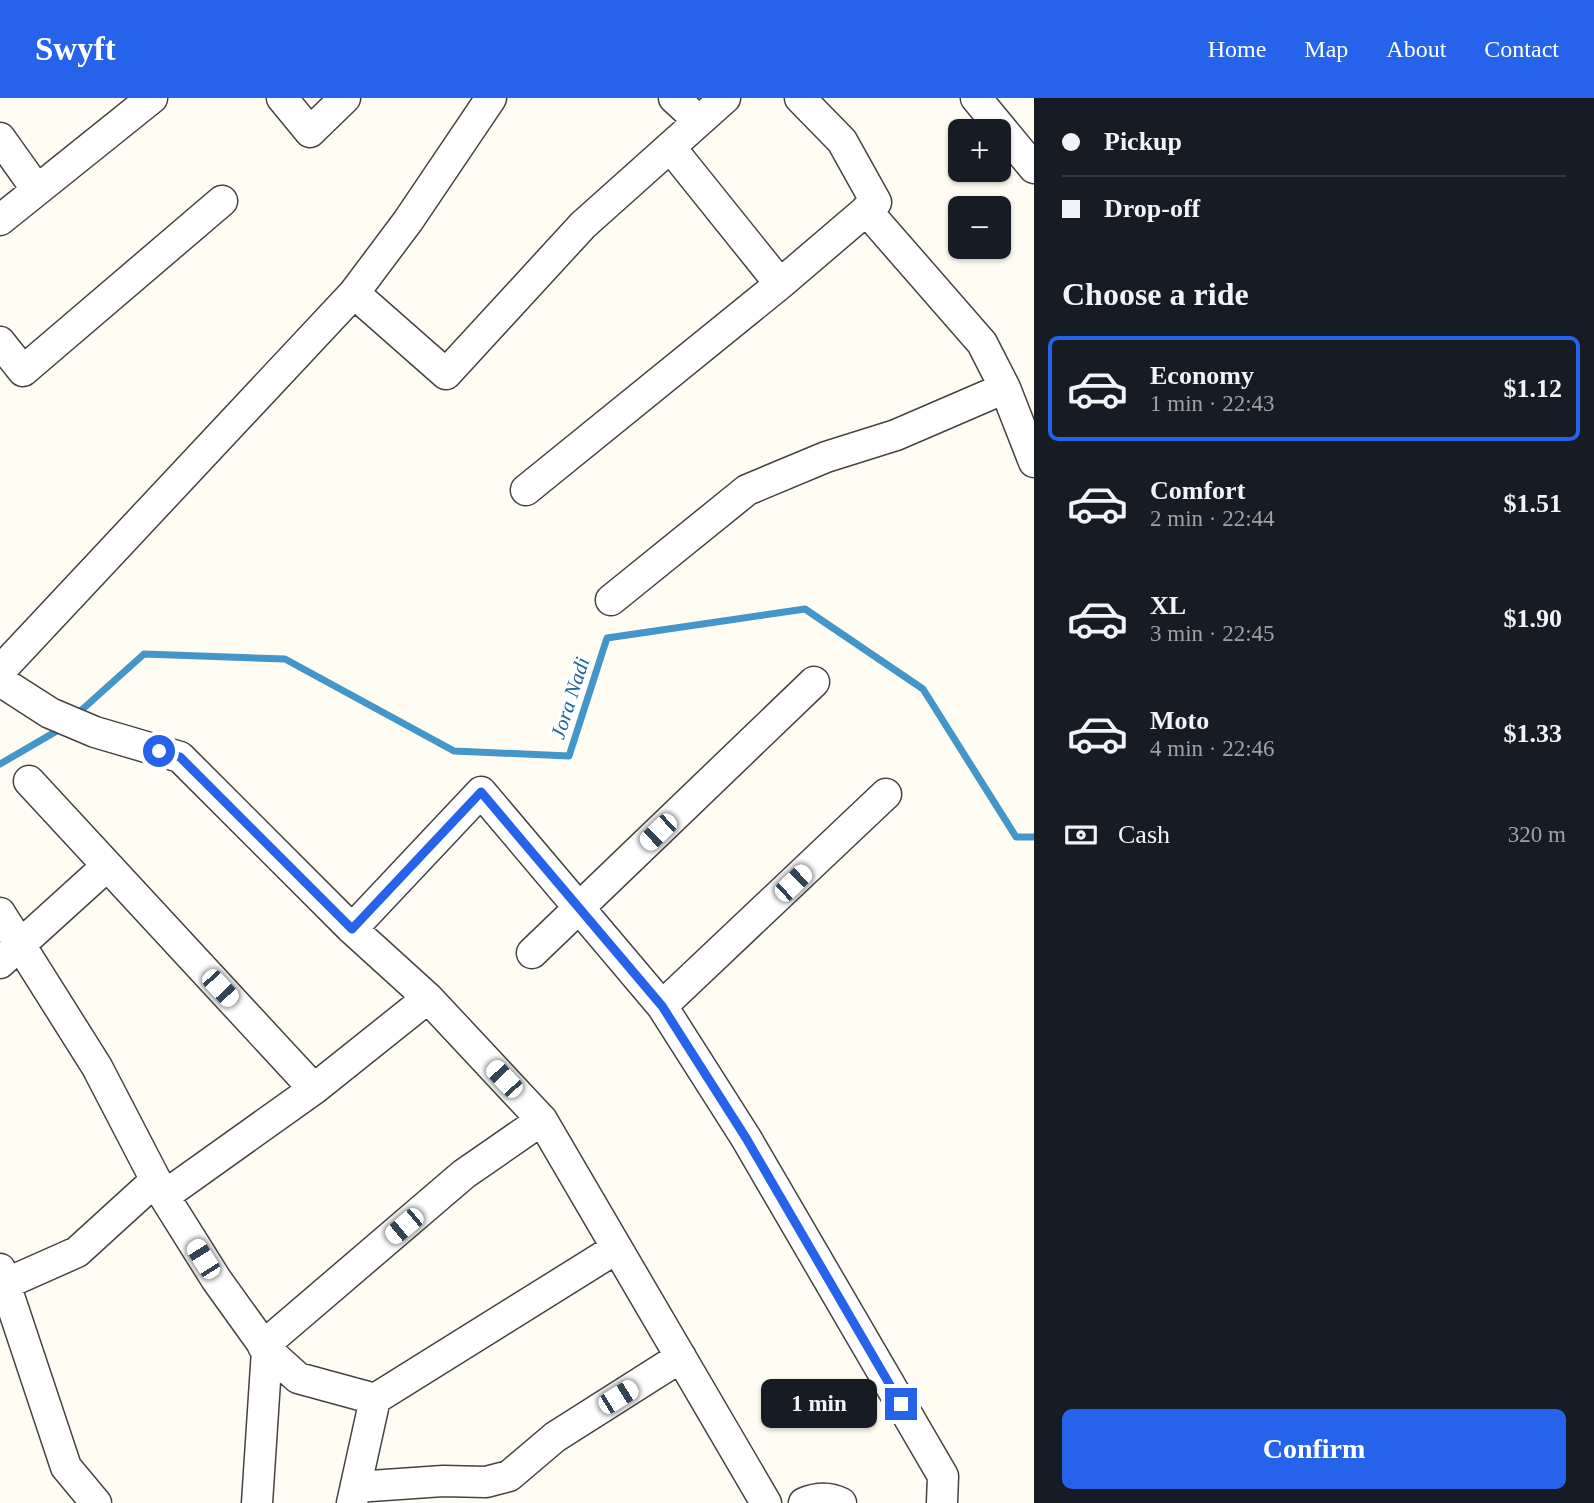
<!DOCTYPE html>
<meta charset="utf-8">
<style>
:root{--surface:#171b24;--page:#242831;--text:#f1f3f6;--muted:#9ea1a6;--line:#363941;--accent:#2563eb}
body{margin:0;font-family:Georgia,serif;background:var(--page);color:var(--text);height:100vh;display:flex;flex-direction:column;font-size:26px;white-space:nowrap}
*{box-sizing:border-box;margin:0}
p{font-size:23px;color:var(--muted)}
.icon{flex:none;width:38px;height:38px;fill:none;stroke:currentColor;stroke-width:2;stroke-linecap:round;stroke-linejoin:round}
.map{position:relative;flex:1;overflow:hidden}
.drawer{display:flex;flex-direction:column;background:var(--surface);width:560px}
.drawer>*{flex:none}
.banner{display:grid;align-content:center;height:154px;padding:0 28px;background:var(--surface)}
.controls{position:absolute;left:948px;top:21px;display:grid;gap:14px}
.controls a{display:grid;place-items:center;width:63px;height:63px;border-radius:10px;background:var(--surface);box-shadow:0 2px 5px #0004;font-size:35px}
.end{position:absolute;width:32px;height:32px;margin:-16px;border:9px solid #2563eb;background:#fff;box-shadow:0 0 0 4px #fff}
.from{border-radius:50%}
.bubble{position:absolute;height:49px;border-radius:10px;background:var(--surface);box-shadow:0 2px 5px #0004;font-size:23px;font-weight:600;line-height:49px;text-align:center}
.car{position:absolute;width:21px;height:42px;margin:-21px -10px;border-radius:9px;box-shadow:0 0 5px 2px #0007;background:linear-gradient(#fff 24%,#345 0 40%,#fff 0 76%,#345 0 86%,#fff 0)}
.banner b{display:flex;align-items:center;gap:24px;height:66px;font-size:26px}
.banner b+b{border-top:2px solid var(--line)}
.banner i{width:18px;height:18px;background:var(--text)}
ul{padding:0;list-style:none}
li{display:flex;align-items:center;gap:21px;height:105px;margin:0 14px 10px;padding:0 14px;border:4px solid transparent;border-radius:10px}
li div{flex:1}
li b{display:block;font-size:26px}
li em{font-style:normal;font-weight:600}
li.selected{border-color:var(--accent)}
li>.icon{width:63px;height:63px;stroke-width:1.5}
h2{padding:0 28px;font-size:32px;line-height:84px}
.pay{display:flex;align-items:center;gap:18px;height:77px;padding:0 28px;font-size:26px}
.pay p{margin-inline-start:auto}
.cta{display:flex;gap:14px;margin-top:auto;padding:14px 28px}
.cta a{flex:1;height:80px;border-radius:10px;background:var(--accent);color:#fff;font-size:28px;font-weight:600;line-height:80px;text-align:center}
header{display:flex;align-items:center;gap:42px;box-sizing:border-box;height:98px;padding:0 35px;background:var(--accent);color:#fff}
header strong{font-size:33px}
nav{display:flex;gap:38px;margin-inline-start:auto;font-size:24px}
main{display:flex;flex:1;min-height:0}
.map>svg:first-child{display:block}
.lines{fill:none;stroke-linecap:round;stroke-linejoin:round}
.stream{stroke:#4495c9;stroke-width:7}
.street-casing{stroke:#434343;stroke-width:33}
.street{stroke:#fff;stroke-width:30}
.route{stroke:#2563eb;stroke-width:9}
.labels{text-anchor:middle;stroke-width:7;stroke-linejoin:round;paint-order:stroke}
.water-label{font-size:21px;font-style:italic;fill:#1d679f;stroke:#fff}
</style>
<header>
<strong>Swyft</strong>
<nav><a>Home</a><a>Map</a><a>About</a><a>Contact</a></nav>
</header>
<main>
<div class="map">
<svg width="1034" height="1405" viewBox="0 0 1034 1405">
<rect width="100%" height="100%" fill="#fffcf4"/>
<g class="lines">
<!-- stream -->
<path class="stream" d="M76 617 144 556 285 561 454 653 569 658 607 540 805 511 923 591 1016 739H1034
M0 666 62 630"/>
<!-- street casing -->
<g class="street-casing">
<path id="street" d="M282 0 310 34 345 0
M674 0 699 23
M976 0 1034 70
M0 40 37 92
M670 49 780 186
M866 112 982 245 1005 290 1034 364
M0 122 152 0
M354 195 408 123 491 0
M0 244 23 273 222 103
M526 392 780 186 876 104 842 43 800 0
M611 502 747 392 826 359 896 337 1005 290
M0 573 354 195 446 276 583 127 725 0
M0 583 50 615 95 634 180 659 352 831 428 900 542 1022 766 1405
M29 683 314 991
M0 815 97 969 164 1098 216 1181 267 1252 298 1280 375 1301
M352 831 481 694 662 908 746 1040 943 1378 942 1405
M532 855 814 584
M0 865 107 768
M662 908 886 696
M164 1098 314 991 428 900
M0 1171 66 1369 96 1405
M5 1186 77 1154 156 1082
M263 1248 464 1076 542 1022
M356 1389 443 1383 486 1384 509 1378 555 1339 681 1259
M257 1405 267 1252
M352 1405 375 1301 617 1150
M804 1405C816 1400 829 1399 841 1405"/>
</g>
<!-- street -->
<use href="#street" class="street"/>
</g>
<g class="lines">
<!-- route -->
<path class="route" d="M159 653 180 659 352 831 481 694 662 908 746 1040 901 1306"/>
</g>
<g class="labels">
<!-- water labels -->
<g class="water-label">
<text transform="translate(570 600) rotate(-72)" y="7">Jora Nadi</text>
</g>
</g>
</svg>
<div class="controls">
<a>+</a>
<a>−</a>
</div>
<i class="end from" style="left:159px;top:653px"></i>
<i class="end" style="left:901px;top:1306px"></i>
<div class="bubble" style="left:761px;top:1281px;width:116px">1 min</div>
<i class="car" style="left:658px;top:734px;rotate:226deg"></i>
<i class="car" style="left:793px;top:785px;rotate:46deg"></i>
<i class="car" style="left:220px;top:890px;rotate:137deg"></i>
<i class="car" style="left:504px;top:981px;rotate:317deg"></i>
<i class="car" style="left:404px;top:1128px;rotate:230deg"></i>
<i class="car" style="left:203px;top:1161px;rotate:328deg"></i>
<i class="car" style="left:618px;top:1299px;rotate:58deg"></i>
</div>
<section class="drawer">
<div class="banner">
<b><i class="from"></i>Pickup</b>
<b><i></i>Drop-off</b>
</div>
<h2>Choose a ride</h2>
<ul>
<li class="selected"><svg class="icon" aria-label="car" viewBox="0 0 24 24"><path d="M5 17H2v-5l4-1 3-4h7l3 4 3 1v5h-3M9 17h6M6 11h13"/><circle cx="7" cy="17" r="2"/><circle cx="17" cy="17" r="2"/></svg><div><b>Economy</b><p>1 min · 22:43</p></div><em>$1.12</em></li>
<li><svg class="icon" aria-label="car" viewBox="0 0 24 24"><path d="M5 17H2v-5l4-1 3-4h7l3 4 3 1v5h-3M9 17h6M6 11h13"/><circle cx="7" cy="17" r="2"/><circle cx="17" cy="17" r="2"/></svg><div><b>Comfort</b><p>2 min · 22:44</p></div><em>$1.51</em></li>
<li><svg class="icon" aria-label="car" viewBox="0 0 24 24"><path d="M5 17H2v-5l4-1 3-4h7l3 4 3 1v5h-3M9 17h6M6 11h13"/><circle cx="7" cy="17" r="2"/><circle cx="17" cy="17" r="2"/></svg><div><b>XL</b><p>3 min · 22:45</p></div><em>$1.90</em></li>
<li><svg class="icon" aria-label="car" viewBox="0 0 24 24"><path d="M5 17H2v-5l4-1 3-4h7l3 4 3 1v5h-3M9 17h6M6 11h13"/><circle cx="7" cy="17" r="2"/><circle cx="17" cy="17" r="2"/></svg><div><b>Moto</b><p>4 min · 22:46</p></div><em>$1.33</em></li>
</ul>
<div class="pay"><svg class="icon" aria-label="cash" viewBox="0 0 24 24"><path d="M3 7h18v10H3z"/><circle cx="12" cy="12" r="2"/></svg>Cash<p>320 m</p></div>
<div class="cta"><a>Confirm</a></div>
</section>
</main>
